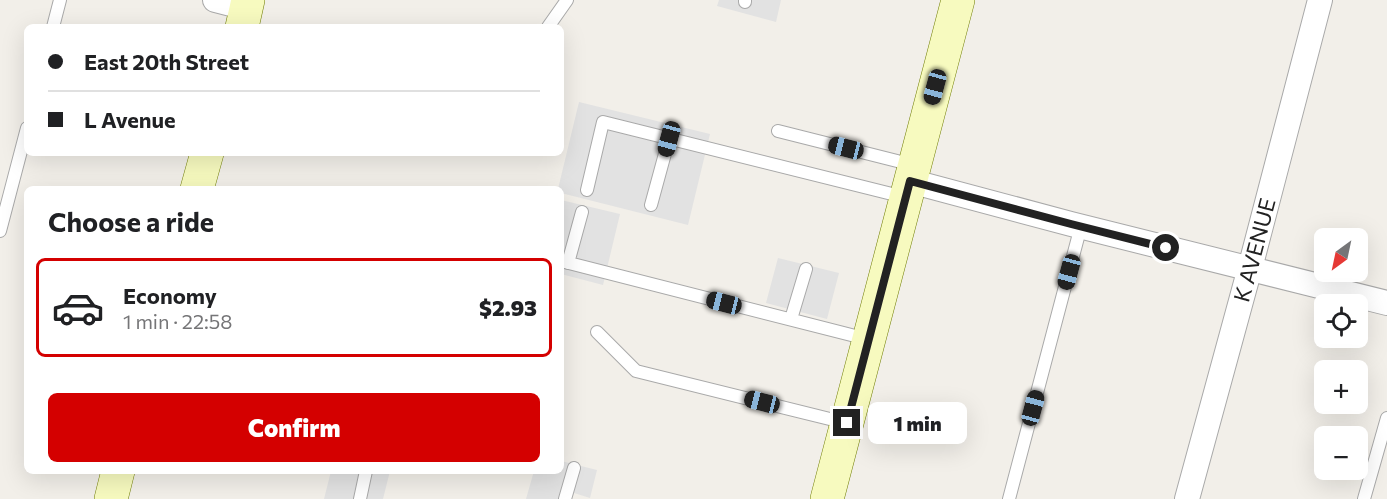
<!DOCTYPE html>
<meta charset="utf-8">
<style>
:root{--surface:#fff;--page:#f6f6f6;--text:#202124;--muted:#757577;--line:#e0e0e0;--accent:#d40000}
body{margin:0;font-family:Commissioner,sans-serif;background:var(--page);color:var(--text);height:100vh;display:flex;flex-direction:column;font-size:22px;white-space:nowrap}
*{box-sizing:border-box;margin:0}
p{font-size:20px;color:var(--muted)}
.icon{flex:none;width:33px;height:33px;fill:none;stroke:currentColor;stroke-width:2;stroke-linecap:round;stroke-linejoin:round}
.map{position:relative;flex:1;overflow:hidden}
.sheet{position:absolute;left:24px;top:186px;width:540px;height:288px;display:flex;flex-direction:column;background:var(--surface);border-radius:9px;box-shadow:0 6px 24px #0002}
.sheet>*{flex:none}
.top-card{position:absolute;left:24px;top:24px;width:540px;height:132px;border-radius:9px;box-shadow:0 6px 24px #0002;display:grid;align-content:center;height:132px;padding:0 24px;background:var(--surface)}
.needle{width:39px;rotate:213deg}
.buttons{position:absolute;left:1314px;top:228px;display:grid;gap:12px}
.buttons a{display:grid;place-items:center;width:54px;height:54px;border-radius:9px;background:var(--surface);box-shadow:0 6px 24px #0002;font-size:30px}
.end{position:absolute;width:27px;height:27px;margin:-14px;border:8px solid #222;background:#fff;box-shadow:0 0 0 3px #fff}
.from{border-radius:50%}
.bubble{position:absolute;height:42px;border-radius:9px;background:var(--surface);box-shadow:0 6px 24px #0002;font-size:20px;font-weight:800;line-height:42px;text-align:center}
.car{position:absolute;width:18px;height:36px;margin:-18px -9px;border-radius:8px;box-shadow:0 0 4px 2px #0007;background:linear-gradient(#222 24%,#8ab4d8 0 40%,#222 0 76%,#8ab4d8 0 86%,#222 0)}
.top-card b{display:flex;align-items:center;gap:21px;height:57px;font-size:22px}
.top-card b+b{border-top:2px solid var(--line)}
.top-card i{width:15px;height:15px;background:var(--text)}
ul{padding:0;list-style:none}
li{display:flex;align-items:center;gap:18px;height:99px;margin:0 12px 9px;padding:0 12px;border:3px solid transparent;border-radius:9px}
li div{flex:1}
li b{display:block;font-size:22px}
li em{font-style:normal;font-weight:800}
li.selected{border-color:var(--accent)}
li>.icon{width:54px;height:54px;stroke-width:1.5}
h2{padding:0 24px;font-size:27px;line-height:72px}
.action{display:flex;gap:12px;margin-top:auto;padding:12px 24px}
.action a{flex:1;height:69px;border-radius:9px;background:var(--accent);color:#fff;font-size:24px;font-weight:800;line-height:69px;text-align:center}
.map>svg:first-child{display:block}
.parking{fill:#e2e2e2}
.lines{fill:none;stroke-linecap:round;stroke-linejoin:round}
.lane-casing{stroke:#a9a9a9;stroke-width:14}
.street-casing{stroke:#a9a9a9;stroke-width:26}
.secondary-casing{stroke:#707d05;stroke-width:34}
.lane{stroke:#fff;stroke-width:12}
.street{stroke:#fff;stroke-width:24}
.secondary{stroke:#f7fabf;stroke-width:33}
.route{stroke:#222;stroke-width:8}
.labels{text-anchor:middle;stroke-width:5;stroke-linejoin:round;paint-order:stroke}
.street-label{font-size:22px;fill:#222;stroke:#fff}
</style>
<div class="map">
<svg width="1387" height="499" viewBox="0 0 1387 499">
<rect width="100%" height="100%" fill="#f2efe9"/>
<!-- parking -->
<path class="parking" d="M719 0H781L776 22 717 6Z
M579 102 710 134 688 225 561 193V189H558Z
M561 200 620 214 603 285 561 274Z
M778 258 839 273 827 319 766 303Z
M561 461 597 470 590 498 574 493 572 499H526L534 471H561Z
M331 471H390L383 499H324Z"/>
<g class="lines">
<!-- lane casing -->
<g class="lane-casing">
<path id="lane" d="M745 2V0
M53 27 60 0
M548 27 567 0
M778 131 913 165
M587 190 603 122 904 197
M651 205 669 139
M0 231 27 128
M561 261 867 339
M568 263 582 212
M791 319 806 269
M597 332 636 371 846 423
M360 499 366 471
M565 499 574 468
M1009 499 1081 226
M1364 499 1387 418"/>
</g>
<!-- street casing -->
<g class="street-casing">
<g id="street">
<path d="M215 0 246 8"/>
<path d="M910 181 1071 224 1387 303"/>
<path id="s1" d="M1187 499 1250 268 1320 0"/>
</g>
</g>
<!-- secondary casing -->
<g class="secondary-casing">
<path id="secondary" d="M242 27 248 0
M197 189 207 153
M111 499 118 471
M827 499 958 0"/>
</g>
<!-- lane -->
<use href="#lane" class="lane"/>
<!-- street -->
<use href="#street" class="street"/>
<!-- secondary -->
<use href="#secondary" class="secondary"/>
</g>
<g class="lines">
<!-- route -->
<path class="route" d="M847 423 910 181 1071 224 1166 248"/>
</g>
<g class="labels">
<!-- street labels -->
<g class="street-label">
<text dy="8" stroke="none"><textPath href="#s1" startOffset="258">K AVENUE</textPath></text>
</g>
</g>
</svg>
<div class="buttons">
<a><svg class="needle" viewBox="-14 -14 28 28"><path d="M0-13l5 13h-10z" fill="#e53935"/><path d="M0 13l5-13h-10z" fill="#757577"/></svg></a>
<a><svg class="icon" aria-label="locate" viewBox="0 0 24 24"><circle cx="12" cy="12" r="6"/><path d="M12 2v4M12 18v4M2 12h4M18 12h4"/></svg></a>
<a>+</a>
<a>−</a>
</div>
<i class="end from" style="left:1166px;top:248px"></i>
<i class="end" style="left:847px;top:423px"></i>
<div class="bubble" style="left:868px;top:402px;width:99px">1 min</div>
<i class="car" style="left:935px;top:87px;rotate:195deg"></i>
<i class="car" style="left:669px;top:139px;rotate:195deg"></i>
<i class="car" style="left:846px;top:148px;rotate:284deg"></i>
<i class="car" style="left:1069px;top:272px;rotate:195deg"></i>
<i class="car" style="left:724px;top:303px;rotate:284deg"></i>
<i class="car" style="left:762px;top:402px;rotate:284deg"></i>
<i class="car" style="left:1033px;top:408px;rotate:15deg"></i>
<div class="top-card">
<b><i class="from"></i>East 20th Street</b>
<b><i></i>L Avenue</b>
</div>
<section class="sheet">
<h2>Choose a ride</h2>
<ul>
<li class="selected"><svg class="icon" aria-label="car" viewBox="0 0 24 24"><path d="M5 17H2v-5l4-1 3-4h7l3 4 3 1v5h-3M9 17h6M6 11h13"/><circle cx="7" cy="17" r="2"/><circle cx="17" cy="17" r="2"/></svg><div><b>Economy</b><p>1 min · 22:58</p></div><em>$2.93</em></li>
</ul>
<div class="action"><a>Confirm</a></div>
</section>
</div>
